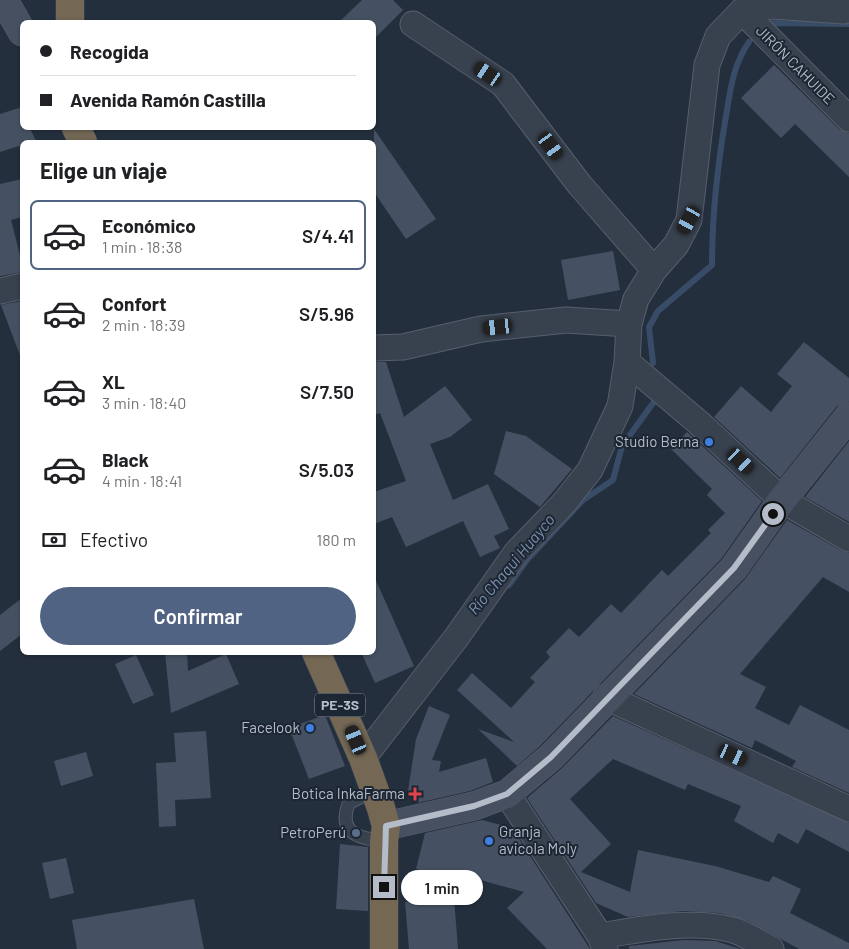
<!DOCTYPE html>
<html lang="es">
<meta charset="utf-8">
<style>
:root{--surface:#fff;--page:#f6f6f6;--text:#202124;--muted:#757577;--line:#e0e0e0;--accent:#506383}
body{margin:0;font-family:Barlow,sans-serif;background:var(--page);color:var(--text);height:100vh;display:flex;flex-direction:column;font-size:19px;white-space:nowrap}
*{box-sizing:border-box;margin:0}
p{font-size:16px;color:var(--muted)}
.icon{flex:none;width:28px;height:28px;fill:none;stroke:currentColor;stroke-width:2;stroke-linecap:round;stroke-linejoin:round}
.map{position:relative;flex:1;overflow:hidden}
.details{position:absolute;left:20px;top:140px;width:356px;height:515px;display:flex;flex-direction:column;background:var(--surface);border-radius:8px;box-shadow:0 1px 4px #0004}
.details>*{flex:none}
.hud{position:absolute;left:20px;top:20px;width:356px;height:110px;border-radius:8px;box-shadow:0 1px 4px #0004;display:grid;align-content:center;height:110px;padding:0 20px;background:var(--surface)}
.end{position:absolute;width:22px;height:22px;margin:-11px;border:6px solid #b4bcc9;background:#111;box-shadow:0 0 0 2px #111}
.from{border-radius:50%}
.bubble{position:absolute;height:35px;border-radius:18px;background:var(--surface);box-shadow:0 1px 4px #0004;font-size:16px;font-weight:600;line-height:35px;text-align:center}
.car{position:absolute;width:15px;height:30px;margin:-15px -8px;border-radius:6px;box-shadow:0 0 4px 1px #0007;background:linear-gradient(#222 24%,#8ab4d8 0 40%,#222 0 76%,#8ab4d8 0 86%,#222 0)}
.hud b{display:flex;align-items:center;gap:18px;height:48px;font-size:19px}
.hud b+b{border-top:1px solid var(--line)}
.hud i{width:12px;height:12px;background:var(--text)}
ul{padding:0;list-style:none}
li{display:flex;align-items:center;gap:15px;height:70px;margin:0 10px 8px;padding:0 10px;border:2px solid transparent;border-radius:8px}
li div{flex:1}
li b{display:block;font-size:19px}
li em{font-style:normal;font-weight:600}
li.active{border-color:var(--accent)}
li>.icon{width:45px;height:45px;stroke-width:1.5}
h2{padding:0 20px;font-size:22px;line-height:60px}
.pay{display:flex;align-items:center;gap:12px;height:55px;padding:0 20px;font-size:19px}
.pay p{margin-inline-start:auto}
.button{display:flex;gap:10px;margin-top:auto;padding:10px 20px}
.button a{flex:1;height:58px;border-radius:30px;background:var(--accent);color:#fff;font-size:20px;font-weight:600;line-height:58px;text-align:center}
.map>svg:first-child{display:block}
.lines{fill:none;stroke-linecap:round;stroke-linejoin:round}
.stream{stroke:#394c67;stroke-width:6}
.building{fill:#455162}
.lane-casing{stroke:#565f6c;stroke-width:14}
.street-casing{stroke:#565f6c;stroke-width:27}
.secondary-casing{stroke:#565f6c;stroke-width:29}
.highway-casing{stroke:#434c59;stroke-width:29}
.lane{stroke:#38414e;stroke-width:12}
.street{stroke:#38414e;stroke-width:25}
.secondary{stroke:#465061;stroke-width:28}
.highway{stroke:#746855;stroke-width:28}
.route{stroke:#b4bcc9;stroke-width:6}
.shop-dot{fill:#3f7fe0;stroke:#1d2633;stroke-width:2}
.health-dot{fill:#e0444e;stroke:#1d2633;stroke-width:2}
.service-dot{fill:#5c6f8a;stroke:#1d2633;stroke-width:2}
.labels{text-anchor:middle;stroke-width:4;stroke-linejoin:round;paint-order:stroke}
.shield{fill:#1d2633;stroke:#878f9c;stroke-width:1}
.shield-label{font-size:14px;font-weight:bold;fill:#b4bcc9}
.street-label{font-size:15px;fill:#b4bcc9;stroke:#1d2633}
.poi-label{font-size:15px;fill:#b4bcc9;stroke:#1d2633;text-anchor:end}
.water-label{font-size:16px;font-style:italic;fill:#7c92b1;stroke:#1d2633}
</style>
<div class="map">
<svg width="849" height="949" viewBox="0 0 849 949">
<rect width="100%" height="100%" fill="#242f3e"/>
<g class="lines">
<!-- stream -->
<path class="stream" d="M767 25 774 23 849 24
M653 363 649 327 658 311 712 265C712 216 717 170 725 122 730 94 732 66 749 42
M509 585 527 560 583 500 613 480 622 446 656 399"/>
</g>
<!-- building -->
<path class="building" d="M362 0H393L403 10 374 39V22H339Z
M774 65 839 129 849 133V177L795 124 781 138 741 98Z
M22 107V128H30L36 141 22 142V145L0 152V114Z
M374 129 436 219 406 239 374 192Z
M22 179V217L11 220 22 263V272L0 276V184Z
M613 251 620 290 568 300 561 260Z
M22 301V358H21L1 305Z
M804 342 849 378V401L837 406 780 478 714 417 741 386 771 412 792 386 777 374Z
M374 362H386L404 417 445 386 472 420 450 437 430 444 453 500 488 484 509 529 494 536 500 548 480 557 463 521 406 547 392 517 374 524V492L406 481 380 413 374 415Z
M506 431 526 436 572 469 540 507 494 474Z
M687 432 762 501 722 558 540 746 517 766 478 729 514 742 457 690 472 673 511 708 535 682 530 678 550 657 546 652 569 628 579 637 611 604 621 613 662 570 668 576 711 533 708 530 725 513 707 495 712 489 671 449Z
M849 441V522L805 497Z
M787 520 842 551 849 553V592L823 577 740 674 766 687 755 708 789 725 800 705 849 730V793L792 767 796 761 755 740 752 748 634 694 745 579Z
M374 576 414 666 375 683 361 652H374Z
M22 598V634L0 651V615Z
M165 652H187L188 671 226 654 239 684 171 713Z
M136 655 154 695 133 704 115 664Z
M429 706 450 715 432 760 441 761 439 772 486 758 493 782 470 791 417 803 419 793 408 791 416 739Z
M325 715 345 766 309 779 289 728Z
M613 716 849 823V852L806 829 798 844 778 833 773 843 734 821 741 806 688 784 685 790 613 759 570 799 611 844 581 872 630 892 638 850 715 866 769 882 773 876 801 889 790 913 849 943V949H799L748 921 720 913 683 911 628 917 596 903 527 798 562 768Z
M206 731 211 798 175 800 176 826 159 827 156 763 176 762 174 733Z
M86 752 93 776 61 786 54 761Z
M482 820 512 828 590 949H547L507 908 524 892 451 872 452 878 416 869 425 833Z
M340 844 368 847V911L336 909Z
M66 858 74 893 50 899 42 863Z
M454 898 458 949H409L405 902Z
M194 899 204 949H77L72 920Z
M684 940 715 941 741 949H629V946Z"/>
<g class="lines">
<!-- lane casing -->
<g class="lane-casing">
<path id="lane" d="M375 790 349 803C337 833 359 839 384 841"/>
</g>
<!-- street casing -->
<g class="street-casing">
<path id="street" d="M742 11 849 119
M413 24 503 84 579 184 654 270
M0 291 22 286
M374 348 403 347 481 329 566 320 629 324
M627 362 699 423 782 500 849 539
M606 697 849 809
M363 758 456 638 516 553 564 503 590 470 620 406 627 362 629 324 636 299 654 270 676 245 689 220 707 65 718 36 742 11 773 6 844 11 849 9
M507 794 600 936 605 949
M600 936C642 929 691 919 733 930 746 934 759 943 771 949"/>
</g>
<!-- secondary casing -->
<g class="secondary-casing">
<path id="secondary" d="M4 0 22 32
M386 826 474 806 507 794 551 757 734 568 782 500 849 416"/>
</g>
<!-- highway casing -->
<g class="highway-casing">
<path id="highway" d="M70 0V22
M76 128 83 142
M316 652 363 758 381 808 386 826 384 841V949"/>
</g>
<!-- lane -->
<use href="#lane" class="lane"/>
<!-- street -->
<use href="#street" class="street"/>
<!-- secondary -->
<use href="#secondary" class="secondary"/>
<!-- highway -->
<use href="#highway" class="highway"/>
</g>
<g class="lines">
<!-- route -->
<path class="route" d="M384 887 386 826 474 806 507 794 551 757 734 568 773 514"/>
</g>
<!-- markers -->
<g class="shop-dot">
<circle cx="709" cy="442" r="5"/>
<circle cx="310" cy="728" r="5"/>
<circle cx="489" cy="841" r="5"/>
</g>
<path class="health-dot" d="M412.5 786.5h5v5h5v5h-5v5h-5v-5h-5v-5h5z"/>
<circle class="service-dot" cx="356" cy="833" r="5"/>
<g class="labels">
<!-- shield labels -->
<rect class="shield" x="315" y="693.5" width="50" height="23" rx="4"/>
<g class="shield-label">
<text x="340" y="710">PE-3S</text>
</g>
<!-- street labels -->
<g class="street-label">
<text transform="translate(795 65) rotate(45)" y="5">JIRÓN CAHUIDE</text>
</g>
<!-- poi labels -->
<g class="poi-label">
<text x="699" y="447">Studio Berna</text>
<text x="300" y="733">Facelook</text>
<text x="405" y="799">Botica InkaFarma</text>
<text x="499" y="837" text-anchor="start">Granja<tspan x="499" dy="17">avicola Moly</tspan></text>
<text x="346" y="838">PetroPerú</text>
</g>
<!-- water labels -->
<g class="water-label">
<text transform="translate(511 564) rotate(-50)" y="6">Río Chaqui Huayco</text>
</g>
</g>
</svg>
<i class="end from" style="left:773px;top:514px"></i>
<i class="end" style="left:384px;top:887px"></i>
<div class="bubble" style="left:401px;top:870px;width:82px">1 min</div>
<i class="car" style="left:488px;top:74px;rotate:304deg"></i>
<i class="car" style="left:551px;top:146px;rotate:144deg"></i>
<i class="car" style="left:689px;top:220px;rotate:209deg"></i>
<i class="car" style="left:498px;top:327px;rotate:264deg"></i>
<i class="car" style="left:741px;top:461px;rotate:133deg"></i>
<i class="car" style="left:356px;top:740px;rotate:337deg"></i>
<i class="car" style="left:733px;top:755px;rotate:115deg"></i>
<div class="hud">
<b><i class="from"></i>Recogida</b>
<b><i></i>Avenida Ramón Castilla</b>
</div>
<section class="details">
<h2>Elige un viaje</h2>
<ul>
<li class="active"><svg class="icon" aria-label="car" viewBox="0 0 24 24"><path d="M5 17H2v-5l4-1 3-4h7l3 4 3 1v5h-3M9 17h6M6 11h13"/><circle cx="7" cy="17" r="2"/><circle cx="17" cy="17" r="2"/></svg><div><b>Económico</b><p>1 min · 18:38</p></div><em>S/4.41</em></li>
<li><svg class="icon" aria-label="car" viewBox="0 0 24 24"><path d="M5 17H2v-5l4-1 3-4h7l3 4 3 1v5h-3M9 17h6M6 11h13"/><circle cx="7" cy="17" r="2"/><circle cx="17" cy="17" r="2"/></svg><div><b>Confort</b><p>2 min · 18:39</p></div><em>S/5.96</em></li>
<li><svg class="icon" aria-label="car" viewBox="0 0 24 24"><path d="M5 17H2v-5l4-1 3-4h7l3 4 3 1v5h-3M9 17h6M6 11h13"/><circle cx="7" cy="17" r="2"/><circle cx="17" cy="17" r="2"/></svg><div><b>XL</b><p>3 min · 18:40</p></div><em>S/7.50</em></li>
<li><svg class="icon" aria-label="car" viewBox="0 0 24 24"><path d="M5 17H2v-5l4-1 3-4h7l3 4 3 1v5h-3M9 17h6M6 11h13"/><circle cx="7" cy="17" r="2"/><circle cx="17" cy="17" r="2"/></svg><div><b>Black</b><p>4 min · 18:41</p></div><em>S/5.03</em></li>
</ul>
<div class="pay"><svg class="icon" aria-label="cash" viewBox="0 0 24 24"><path d="M3 7h18v10H3z"/><circle cx="12" cy="12" r="2"/></svg>Efectivo<p>180 m</p></div>
<div class="button"><a>Confirmar</a></div>
</section>
</div>
